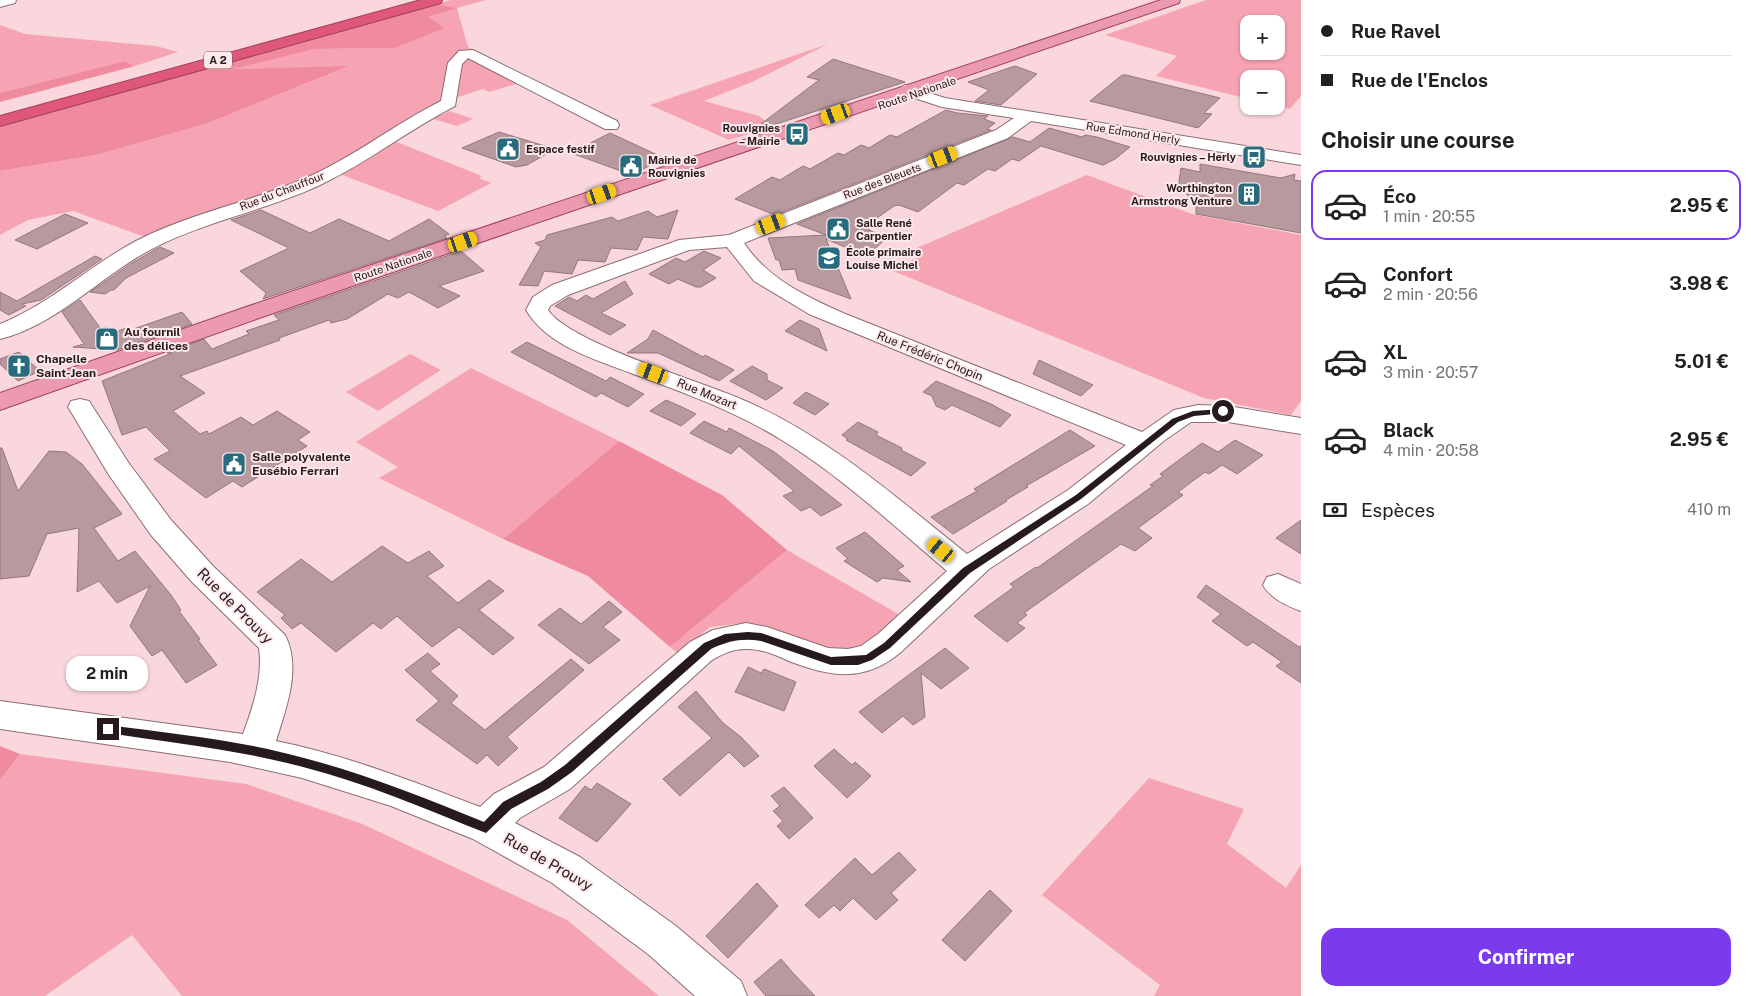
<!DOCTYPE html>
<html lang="fr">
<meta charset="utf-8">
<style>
:root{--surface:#fff;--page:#f6f6f6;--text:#202124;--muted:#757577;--line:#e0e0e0;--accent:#7c3aed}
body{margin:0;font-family:"Public Sans",sans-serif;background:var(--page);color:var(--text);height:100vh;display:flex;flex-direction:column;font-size:19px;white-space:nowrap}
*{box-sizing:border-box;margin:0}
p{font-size:16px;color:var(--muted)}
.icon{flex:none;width:28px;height:28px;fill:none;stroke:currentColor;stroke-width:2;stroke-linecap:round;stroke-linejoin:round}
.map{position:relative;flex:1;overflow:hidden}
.side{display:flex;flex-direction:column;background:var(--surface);width:450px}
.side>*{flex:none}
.hud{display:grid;align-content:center;height:110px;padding:0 20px;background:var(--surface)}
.tools{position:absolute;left:1240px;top:15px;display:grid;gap:10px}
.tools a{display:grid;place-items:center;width:45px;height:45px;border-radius:10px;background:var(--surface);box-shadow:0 1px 4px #0004;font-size:25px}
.end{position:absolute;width:22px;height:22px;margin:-11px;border:6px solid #261a1c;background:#fff;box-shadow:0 0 0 2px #fff}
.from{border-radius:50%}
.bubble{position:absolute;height:35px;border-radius:15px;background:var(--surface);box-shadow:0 1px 4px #0004;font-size:16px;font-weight:700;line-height:35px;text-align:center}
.car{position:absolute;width:15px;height:30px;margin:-15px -8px;border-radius:6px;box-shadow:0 0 4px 1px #0007;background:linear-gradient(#f5c518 24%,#345 0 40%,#f5c518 0 76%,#345 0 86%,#f5c518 0)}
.hud b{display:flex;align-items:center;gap:18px;height:48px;font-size:19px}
.hud b+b{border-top:1px solid var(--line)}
.hud i{width:12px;height:12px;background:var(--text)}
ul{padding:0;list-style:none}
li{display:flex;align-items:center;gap:15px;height:70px;margin:0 10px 8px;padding:0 10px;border:2px solid transparent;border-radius:15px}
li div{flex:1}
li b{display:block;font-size:19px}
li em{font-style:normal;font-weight:700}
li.on{border-color:var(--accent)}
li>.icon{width:45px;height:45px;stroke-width:1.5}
h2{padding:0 20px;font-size:22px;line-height:60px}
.pay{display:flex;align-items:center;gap:12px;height:55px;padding:0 20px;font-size:19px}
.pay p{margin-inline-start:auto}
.button{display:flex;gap:10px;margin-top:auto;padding:10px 20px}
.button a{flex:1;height:58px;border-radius:15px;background:var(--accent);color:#fff;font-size:20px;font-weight:700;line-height:58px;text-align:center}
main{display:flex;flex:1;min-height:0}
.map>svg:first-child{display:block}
.green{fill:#f6a4b3;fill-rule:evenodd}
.forest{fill:#f08a9f}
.building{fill:#b8999e;stroke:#94777c}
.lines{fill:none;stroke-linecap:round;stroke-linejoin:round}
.minor-casing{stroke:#8a6d72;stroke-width:2}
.major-casing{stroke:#9e425a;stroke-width:2}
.highway-casing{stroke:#9e425a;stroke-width:2}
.minor{fill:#fff;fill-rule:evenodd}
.major{fill:#ec9ab0;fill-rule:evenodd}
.highway{fill:#df577b;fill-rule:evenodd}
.route{fill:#261a1c}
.labels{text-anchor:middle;stroke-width:4;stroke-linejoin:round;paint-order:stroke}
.shield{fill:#fde8eb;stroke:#66585a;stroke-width:1}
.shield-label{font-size:11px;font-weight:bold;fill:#261a1c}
.far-street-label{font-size:11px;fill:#261a1c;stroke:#fde8eb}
.far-poi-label{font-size:11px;font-weight:bold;fill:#261a1c;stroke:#fde8eb;text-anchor:start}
.poi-label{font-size:12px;font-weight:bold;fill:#261a1c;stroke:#fde8eb;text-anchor:start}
.street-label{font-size:12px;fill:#261a1c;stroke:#fde8eb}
.near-street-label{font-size:15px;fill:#261a1c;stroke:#fde8eb}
</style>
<main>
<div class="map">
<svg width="1301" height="996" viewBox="0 0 1301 996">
<rect width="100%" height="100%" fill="#f9d7dd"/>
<!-- green -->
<path class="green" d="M451 0H486L457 8 468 47 533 79 489 92 483 89 443 102 300 183 145 237 73 211 28 220 0 235V171L96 155 206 124 347 67 229 69 315 49 396 48 445 28 427 17 456 8 435 4Z
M1206 0H1301V96L1290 109 1276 105V79H1249V99L1156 76 1177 56 1105 35ZM1249 24H1276V51H1249Z
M0 25 25 34 156 46 178 52 135 66 124 61 0 93Z
M828 44 752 82 704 101 759 116 772 127 729 140 650 105Z
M450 111 473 119 457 126 433 119Z
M394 141 482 176 479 178 491 183 438 211 342 175Z
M1087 175 1192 214 1301 235V401L1291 415 1204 398 893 271 921 255 912 250Z
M410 354 441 370 378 411 346 392Z
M471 368 619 441 503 539 379 478 398 467 356 442Z
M787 550 900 615 862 649 833 651 744 623 710 627 679 654 670 647Z
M20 754 246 784 360 823 567 920 659 996H182L132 935 45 996H0V780Z
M1149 778 1244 809 1227 844 1286 888 1301 865V996H1154L1160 985 1042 895Z"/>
<!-- forest -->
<path class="forest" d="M435 4 457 8 428 17 445 28 396 48 315 49 233 69 349 66 206 124 96 155 0 171V126Z
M124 61 135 66 0 102V93Z
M619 441 722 495 787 550 670 647 588 576 503 539Z
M0 746 20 754 0 780Z"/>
<!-- building -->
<path class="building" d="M833 59 905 82 758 130 757 127 819 80 807 77Z
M1015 66 1037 74 1001 105 975 101 989 90 968 82Z
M1122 75H1126L1220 98 1204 113 1212 114 1198 128 1090 101Z
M946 110 957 113 988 116 984 119 995 123 987 129 991 130 775 215 735 199 772 177 780 180 803 166 810 169 838 153 844 155 861 145 869 148 890 135 897 137Z
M1049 128 1082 137 1085 135 1097 137 1130 147 1115 159 1103 165 1041 146 1019 161 1012 159 995 171 988 169 964 185 957 183 918 212 899 205 894 206 864 227 886 239 866 256 826 239 851 299 798 280 795 269 782 270 779 260H776L768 238 826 235 797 224 1013 137 1030 142Z
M499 132 555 149 527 165 516 167 462 148Z
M610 133 623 139 664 158 632 175 571 153Z
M1200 164 1281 178 1295 174 1294 180 1301 181V233L1196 214V196L1187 195V190L1178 189 1181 168 1200 172Z
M261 210 310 233 339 219 389 241 429 219 449 234 444 236 447 238 263 299 266 293 240 271 289 248 231 220Z
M678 210 668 239 643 237 637 250 611 248 605 262 578 260 572 274 544 271 538 286 519 285 541 247 535 243 545 240 547 235 612 217 618 221 648 211 657 217Z
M65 214 88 223 37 249 15 240Z
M160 247 174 253 126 278 114 290H111L105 294 90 292 132 263Z
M461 251 484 271 439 286 460 296 438 308 409 292 398 298 388 294 347 319 331 323 329 320 279 338 280 340 180 376 205 393 173 411 200 434 207 431 209 434 241 417 253 425 277 411 310 432 298 440 307 446 242 487 233 481 206 498 154 459 170 451 146 427 122 435 102 381 172 353H167L204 339 212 349 249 334 246 331 279 320 274 315Z
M704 251 721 258 703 270 716 278 701 287H696L678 279 669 284 649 274 676 258 685 262Z
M95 256 102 259 41 300 22 304 26 306 9 315 0 310V292L17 301Z
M625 281 633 294 601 313 626 325 610 335 555 306 569 297 577 301 586 295 593 299Z
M80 300 101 329 106 327 111 334 126 328 128 331 182 312 192 324 117 350 73 347 84 344 62 312Z
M800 320 819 329 827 351 785 331Z
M653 330 703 357 705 355 734 370 719 381 658 353H627L648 339Z
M527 342 606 381 610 377 644 394 628 407 601 393 596 397 511 352Z
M19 352 40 371 18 381 0 364V359Z
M1039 360 1093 385 1081 396 1033 374Z
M752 366 767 374V380L783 388 766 400 730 381Z
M936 381 991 404 1011 415 1000 427 952 405 945 410 936 406 932 396 923 392Z
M806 392 829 404 815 415 793 403Z
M666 400 682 407 696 414 681 426 650 411Z
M704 421 727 432 729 428 773 451 842 505 821 516 810 507 801 511 783 496 794 491 739 446 731 454 690 433Z
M858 422 878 432 876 435 902 448 901 450 926 463 911 476 846 440 848 439 842 435Z
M1070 430 1095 446 1026 486 1028 487 1006 500 1007 501 953 534 931 517 977 491 974 489Z
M1235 440 1263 455 1237 474 1222 465 1209 474 1205 472 1178 492 1183 495 1138 528 1152 538 1135 551 1121 544 1024 613 1027 615 1017 623 1025 628 1007 642 974 616 1014 587 1010 584 1036 567 1037 568 1153 486 1150 485 1163 476 1160 474 1202 443 1218 452Z
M0 448H2L18 491 49 451 66 452 82 464 122 514 94 528 118 561 135 551 171 595 181 610 179 611 200 639 198 640 217 665 186 683 162 650 152 656 130 626 150 586 117 603 99 581 77 592 79 528 47 534 29 576 0 579Z
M1301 520V554L1276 538Z
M865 532 904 566 897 570 911 582 883 578 877 582 844 561 848 559 836 548Z
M382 546 408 563 429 551 444 566 427 576 458 603 489 580 504 591 479 610 514 638 493 655 459 627 432 647 397 616 381 629 373 623 336 652 301 623 292 629 281 618 285 615 257 592 301 559 332 582Z
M1206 585 1299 647 1301 646V683L1276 666 1282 662 1253 642 1247 646 1212 621 1221 614 1197 597Z
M609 601 622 612 603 627 620 640 589 664 538 625 560 608 581 624Z
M945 648 969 668 941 689 921 673 925 717 913 725 903 716 882 733 859 712Z
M428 653 440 664 430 671 458 696 451 703 485 730 571 659 584 670 507 737 518 748 498 766 487 755 477 764 416 720 439 701 405 670Z
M748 667 761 673 764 669 796 682 784 711 735 692Z
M696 691 723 723 741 737 759 756 744 767 729 752 680 796 663 779 712 738 678 707Z
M834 749 852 765 855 762 871 776 847 798 814 766Z
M597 783 631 804 597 842 559 818 585 786 591 790Z
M784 787 813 818 789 839 777 826 783 821 773 811 780 806 771 796Z
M899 852 916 870 891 893 898 900 876 920 853 898 840 911 834 905 819 918 805 905 855 858 872 875Z
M757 883 778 906 728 958 706 936Z
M990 890 1012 911 965 961 942 940Z
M781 959 793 973 815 996H766L754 982Z"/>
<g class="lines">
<!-- minor casing -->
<g class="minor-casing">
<path id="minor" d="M0 0H16L15 3 0 7Z
M473 50 617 121 619 125 617 129H605L468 58 462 64 455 106C408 130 367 163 320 185 265 211 204 221 150 250 99 277 57 325 0 339V324C50 304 89 266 136 241 190 213 251 202 306 178 354 157 395 124 441 101L448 63 459 51Z
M905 85 945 98 1301 155V165L1031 121 1008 138 744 243C768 279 805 296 843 313L1142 432 1174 410 1198 405 1228 406 1301 418V434L1228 422H1191L1165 440 1088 504 989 569 901 652C865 683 830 677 789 661 775 655 760 648 745 649 732 649 723 654 712 660L570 789 520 818 515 823 580 857 676 926 741 981 747 996H695L648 954 552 883 473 839 391 806 302 778 230 762 0 729V701L243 734C253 707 263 678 259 648L192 582 151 535 109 475 68 407 71 401 80 399 89 401 128 462 171 520 213 566 285 635C302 668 286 708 276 741 346 755 414 782 480 807L494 794 544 767 690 642 713 630 746 623 767 627 828 648 848 649 861 646 878 634 947 571C893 525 841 476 780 439 733 410 679 391 628 372 591 358 547 345 526 310L533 297 552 285 679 240 729 235 996 130 1014 118 942 107 899 93 897 90ZM727 247 754 281 809 314 1126 445 1068 490 967 554C893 495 824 433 736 397 696 380 569 342 548 310L550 306 568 295 689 250Z
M1278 574 1301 584V611C1287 606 1270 598 1263 585L1267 577Z"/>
</g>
<!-- major casing -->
<g class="major-casing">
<path id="major" d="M1161 0H1180L1179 3 262 317 0 410V393L246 307Z"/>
</g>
<!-- highway casing -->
<g class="highway-casing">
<path id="highway" d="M421 0H442L441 3 0 126V116Z"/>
</g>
<!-- minor -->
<use href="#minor" class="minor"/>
<!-- major -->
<use href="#major" class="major"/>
<!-- highway -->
<use href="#highway" class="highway"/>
</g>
<!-- route -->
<path class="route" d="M1223 409 1227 411 1225 413 1194 416 1178 422 1081 499 970 573 890 648 872 660 858 665H831L761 641C742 638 728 641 711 649L572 772 548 789 511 809 486 833C425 809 366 783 303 767 240 750 173 743 108 733L103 729 108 725C174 734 240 740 304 758 366 774 425 798 484 822L503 802 541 782 565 765 704 643 725 634 748 632 761 633 831 657 866 655 884 643 963 568 1076 495 1172 419 1193 411Z"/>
<!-- icons -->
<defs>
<g id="bus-square" transform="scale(1.25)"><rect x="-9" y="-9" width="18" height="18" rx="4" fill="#276b7c" stroke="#fde8eb"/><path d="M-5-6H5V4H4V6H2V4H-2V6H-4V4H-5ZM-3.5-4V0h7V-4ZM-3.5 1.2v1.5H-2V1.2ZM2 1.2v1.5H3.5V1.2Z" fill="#fff"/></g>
<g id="civic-square" transform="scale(1.25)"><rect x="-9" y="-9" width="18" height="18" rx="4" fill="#276b7c" stroke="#fde8eb"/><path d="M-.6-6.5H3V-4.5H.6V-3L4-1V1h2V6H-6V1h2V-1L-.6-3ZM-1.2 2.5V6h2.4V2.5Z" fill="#fff"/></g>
<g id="building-square" transform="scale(1.25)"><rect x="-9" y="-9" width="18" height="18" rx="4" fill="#276b7c" stroke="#fde8eb"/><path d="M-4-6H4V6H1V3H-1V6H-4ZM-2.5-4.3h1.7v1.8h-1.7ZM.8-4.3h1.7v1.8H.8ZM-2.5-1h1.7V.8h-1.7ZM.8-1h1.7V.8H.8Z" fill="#fff"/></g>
<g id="school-square" transform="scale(1.25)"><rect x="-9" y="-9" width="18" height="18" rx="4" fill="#276b7c" stroke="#fde8eb"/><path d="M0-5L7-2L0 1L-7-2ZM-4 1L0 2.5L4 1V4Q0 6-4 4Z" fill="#fff"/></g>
<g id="shop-square" transform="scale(1.25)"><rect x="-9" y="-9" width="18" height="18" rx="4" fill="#276b7c" stroke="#fde8eb"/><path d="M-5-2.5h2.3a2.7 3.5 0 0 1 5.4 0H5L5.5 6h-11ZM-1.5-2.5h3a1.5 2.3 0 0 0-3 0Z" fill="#fff"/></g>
<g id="church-square" transform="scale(1.25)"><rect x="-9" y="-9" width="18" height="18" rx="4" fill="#276b7c" stroke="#fde8eb"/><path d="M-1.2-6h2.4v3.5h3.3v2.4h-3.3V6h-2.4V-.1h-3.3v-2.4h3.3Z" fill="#fff"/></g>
</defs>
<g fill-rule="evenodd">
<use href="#bus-square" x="797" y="134"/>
<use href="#civic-square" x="508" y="149"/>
<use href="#bus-square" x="1254" y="157"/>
<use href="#civic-square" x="631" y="166"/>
<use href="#building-square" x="1249" y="194"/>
<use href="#civic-square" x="838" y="229"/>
<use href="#school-square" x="829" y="258"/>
<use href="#shop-square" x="107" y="339"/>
<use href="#church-square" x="19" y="366"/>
<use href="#civic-square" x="234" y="464"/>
</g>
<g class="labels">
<!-- shield labels -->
<rect class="shield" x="204" y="51.5" width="28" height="17" rx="4"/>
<g class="shield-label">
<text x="218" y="64">A 2</text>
</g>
<!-- far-street labels -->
<g class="far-street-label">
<text transform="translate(917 93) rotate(-19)" y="4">Route Nationale</text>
<text transform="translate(1133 133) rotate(9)" y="4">Rue Edmond Herly</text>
<text transform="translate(882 181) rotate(-21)" y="4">Rue des Bleuets</text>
<text transform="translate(282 191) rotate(-21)" y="4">Rue du Chauffour</text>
<text transform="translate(393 265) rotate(-19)" y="4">Route Nationale</text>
</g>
<!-- far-poi labels -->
<g class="far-poi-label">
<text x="780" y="132" text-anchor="end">Rouvignies<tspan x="780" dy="13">– Mairie</tspan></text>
<text x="526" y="153">Espace festif</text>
<text x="1236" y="161" text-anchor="end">Rouvignies – Herly</text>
<text x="648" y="164">Mairie de<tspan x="648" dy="13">Rouvignies</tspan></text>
<text x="1232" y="192" text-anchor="end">Worthington<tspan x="1232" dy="13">Armstrong Venture</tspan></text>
<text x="856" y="227">Salle René<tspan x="856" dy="13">Carpentier</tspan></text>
<text x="846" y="256">École primaire<tspan x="846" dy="13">Louise Michel</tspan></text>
</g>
<!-- poi labels -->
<g class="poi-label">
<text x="124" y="336">Au fournil<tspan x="124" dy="14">des délices</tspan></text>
<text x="36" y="363">Chapelle<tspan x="36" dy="14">Saint-Jean</tspan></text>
<text x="252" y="461">Salle polyvalente<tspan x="252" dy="14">Eusébio Ferrari</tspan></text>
</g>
<!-- street labels -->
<g class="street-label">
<text transform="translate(930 356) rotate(22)" y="4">Rue Frédéric Chopin</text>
<text transform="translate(707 394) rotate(22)" y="4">Rue Mozart</text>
</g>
<!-- near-street labels -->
<g class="near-street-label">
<text transform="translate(235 606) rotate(45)" y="5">Rue de Prouvy</text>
<text transform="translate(548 862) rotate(30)" y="5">Rue de Prouvy</text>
</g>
</g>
</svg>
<div class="tools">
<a>+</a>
<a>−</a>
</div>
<i class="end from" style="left:1223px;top:411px"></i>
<i class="end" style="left:108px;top:729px"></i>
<div class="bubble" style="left:66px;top:656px;width:82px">2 min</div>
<i class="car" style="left:836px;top:114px;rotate:250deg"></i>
<i class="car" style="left:943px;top:157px;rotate:69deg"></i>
<i class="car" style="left:602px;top:194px;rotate:71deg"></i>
<i class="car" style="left:771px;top:224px;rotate:69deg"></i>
<i class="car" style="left:463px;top:242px;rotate:71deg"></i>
<i class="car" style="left:653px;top:373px;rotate:291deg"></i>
<i class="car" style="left:941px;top:550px;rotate:309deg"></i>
</div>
<section class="side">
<div class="hud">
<b><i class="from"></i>Rue Ravel</b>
<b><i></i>Rue de l'Enclos</b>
</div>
<h2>Choisir une course</h2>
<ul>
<li class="on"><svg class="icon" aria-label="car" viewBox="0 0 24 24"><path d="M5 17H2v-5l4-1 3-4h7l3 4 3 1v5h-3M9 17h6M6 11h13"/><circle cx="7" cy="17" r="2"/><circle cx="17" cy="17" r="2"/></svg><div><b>Éco</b><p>1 min · 20:55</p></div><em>2.95 €</em></li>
<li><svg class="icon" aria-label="car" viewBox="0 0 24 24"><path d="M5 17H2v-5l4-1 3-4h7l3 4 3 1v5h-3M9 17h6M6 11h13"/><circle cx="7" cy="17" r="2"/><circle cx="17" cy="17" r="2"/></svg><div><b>Confort</b><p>2 min · 20:56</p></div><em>3.98 €</em></li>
<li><svg class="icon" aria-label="car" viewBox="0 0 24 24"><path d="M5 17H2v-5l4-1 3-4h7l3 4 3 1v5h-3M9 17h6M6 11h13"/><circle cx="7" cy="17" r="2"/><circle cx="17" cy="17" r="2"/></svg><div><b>XL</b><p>3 min · 20:57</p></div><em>5.01 €</em></li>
<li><svg class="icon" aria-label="car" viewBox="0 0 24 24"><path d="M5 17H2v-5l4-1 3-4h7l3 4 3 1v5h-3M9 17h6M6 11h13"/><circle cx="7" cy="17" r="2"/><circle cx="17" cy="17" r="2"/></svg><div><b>Black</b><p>4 min · 20:58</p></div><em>2.95 €</em></li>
</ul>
<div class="pay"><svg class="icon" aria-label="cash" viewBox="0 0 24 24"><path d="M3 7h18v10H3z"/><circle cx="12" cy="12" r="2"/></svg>Espèces<p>410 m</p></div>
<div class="button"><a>Confirmer</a></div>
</section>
</main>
